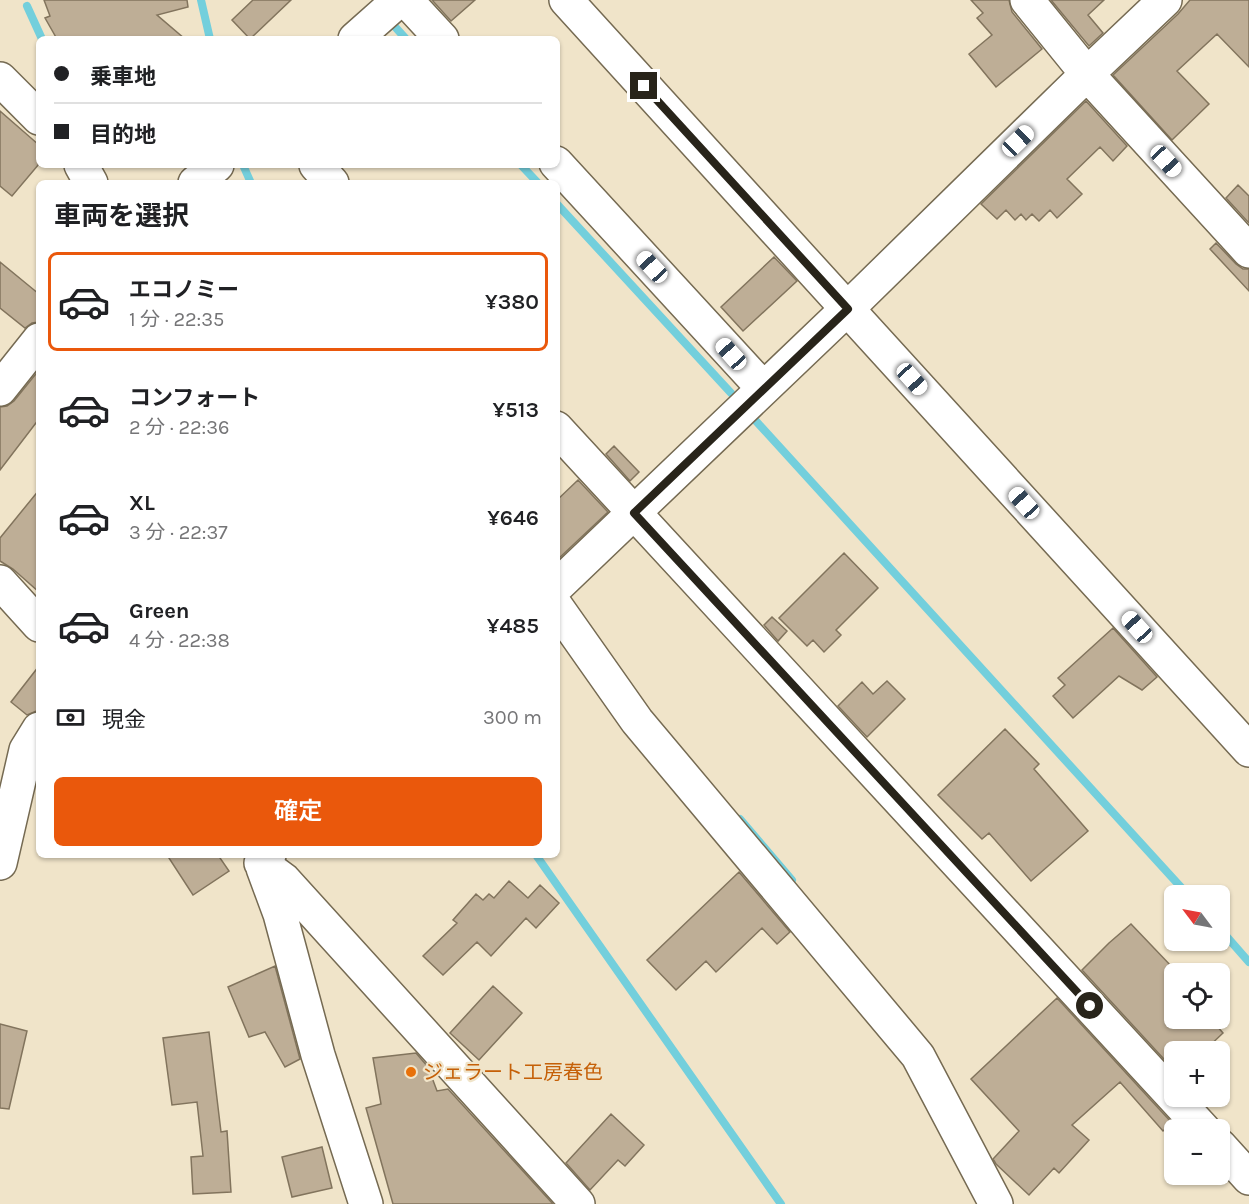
<!DOCTYPE html>
<html lang="ja">
<meta charset="utf-8">
<style>
:root{--surface:#fff;--page:#f6f6f6;--text:#202124;--muted:#757577;--line:#e0e0e0;--accent:#ea580c}
body{margin:0;font-family:Karla,"Noto Sans JP",sans-serif;background:var(--page);color:var(--text);height:100vh;display:flex;flex-direction:column;font-size:22px;white-space:nowrap}
*{box-sizing:border-box;margin:0}
p{font-size:20px;color:var(--muted)}
.icon{flex:none;width:33px;height:33px;fill:none;stroke:currentColor;stroke-width:2;stroke-linecap:round;stroke-linejoin:round}
.map{position:relative;flex:1;overflow:hidden}
.panel{position:absolute;left:36px;top:180px;width:524px;height:678px;display:flex;flex-direction:column;background:var(--surface);border-radius:9px;box-shadow:0 2px 4px #0004}
.panel>*{flex:none}
.top-card{position:absolute;left:36px;top:36px;width:524px;height:132px;border-radius:9px;box-shadow:0 2px 4px #0004;display:grid;align-content:center;height:132px;padding:0 18px;background:var(--surface)}
.needle{width:39px;rotate:302deg}
.controls{position:absolute;left:1164px;top:885px;display:grid;gap:12px}
.controls a{display:grid;place-items:center;width:66px;height:66px;border-radius:9px;background:var(--surface);box-shadow:0 2px 4px #0004;font-size:30px}
.end{position:absolute;width:27px;height:27px;margin:-14px;border:8px solid #28241a;background:#fff;box-shadow:0 0 0 3px #fff}
.from{border-radius:50%}
.car{position:absolute;width:18px;height:36px;margin:-18px -9px;border-radius:8px;box-shadow:0 0 4px 2px #0007;background:linear-gradient(#fff 24%,#345 0 40%,#fff 0 76%,#345 0 86%,#fff 0)}
.top-card b{display:flex;align-items:center;gap:21px;height:57px;font-size:22px}
.top-card b+b{border-top:2px solid var(--line)}
.top-card i{width:15px;height:15px;background:var(--text)}
ul{padding:0;list-style:none}
li{display:flex;align-items:center;gap:18px;height:99px;margin:0 12px 9px;padding:0 6px;border:3px solid transparent;border-radius:9px}
li div{flex:1}
li b{display:block;font-size:22px}
li em{font-style:normal;font-weight:600}
li.current{border-color:var(--accent)}
li>.icon{width:54px;height:54px;stroke-width:1.5}
h2{padding:0 18px;font-size:27px;line-height:72px}
.pay{display:flex;align-items:center;gap:15px;height:66px;padding:0 18px;font-size:22px}
.pay p{margin-inline-start:auto}
.button{display:flex;gap:12px;margin-top:auto;padding:12px 18px}
.button a{flex:1;height:69px;border-radius:9px;background:var(--accent);color:#fff;font-size:24px;font-weight:600;line-height:69px;text-align:center}
.map>svg:first-child{display:block}
.lines{fill:none;stroke-linecap:round;stroke-linejoin:round}
.stream{stroke:#73cfdc;stroke-width:8}
.building{fill:#beae96;stroke:#82745d;stroke-width:1.5}
.minor-casing{stroke:#756a52;stroke-width:36}
.minor{stroke:#fff;stroke-width:33}
.route{stroke:#28241a;stroke-width:8}
.food-dot{fill:#e8710a;stroke:#f0e4c9;stroke-width:2}
.labels{text-anchor:middle;stroke-width:4.5;stroke-linejoin:round;paint-order:stroke}
.food-label{font-size:20px;fill:#c56008;stroke:#f0e4c9;text-anchor:start}
</style>
<div class="map">
<svg width="1249" height="1204" viewBox="0 0 1249 1204">
<rect width="100%" height="100%" fill="#f0e4c9"/>
<g class="lines">
<!-- stream -->
<path class="stream" d="M201 0 210 39
M27 6 42 39
M388 19 406 39
M243 165 251 183
M521 165 538 183
M556 203 731 393
M755 420 1189 896
M740 819 792 880
M536 855 781 1204
M1220 929 1249 962"/>
</g>
<!-- building -->
<path class="building" d="M44 0H187L188 7 157 15 185 39H57L45 18 50 16Z
M253 0H291L250 39 232 20Z
M432 0H475L451 21Z
M971 0H1009L1012 12 1042 49 996 87 969 54 992 35 977 18 983 13Z
M1051 0H1104L1088 15 1103 33 1089 46Z
M1190 0H1249V67L1217 34 1177 71 1209 104 1172 140 1113 75 1178 14Z
M1086 101 1127 146 1113 161 1100 147 1067 179 1082 194 1057 218 1050 210 1039 221 1032 214 1026 220 1021 214 1015 220 1006 210 997 219 981 204Z
M0 111 39 145V164L12 196 0 186Z
M1238 185 1249 196V223L1226 198Z
M1216 243 1236 264 1243 269H1249V291L1210 249Z
M774 257 797 281 743 331 721 307Z
M0 262 39 294V322L32 323 25 328 0 308Z
M39 370V419L0 470V407L7 406 14 401Z
M614 446 639 472 630 481 606 454Z
M578 480 608 512 556 561V501Z
M39 490V592L13 569 0 561V538Z
M844 553 878 588 836 630 841 635 824 652 813 640 807 646 779 618Z
M772 617 787 631 778 641 764 625Z
M1113 628 1157 677 1142 690 1119 676 1073 718 1053 696 1065 685 1058 678Z
M39 666V710L27 715 11 702Z
M887 681 905 699 867 737 838 706 862 682 873 694Z
M1005 729 1039 764 1034 769 1088 831 1031 881 989 833 982 839 938 795Z
M167 855H218L229 871 193 895Z
M739 872 790 932 777 944 762 928 716 972 706 961 676 990 647 960Z
M509 881 528 898 540 885 559 903 536 928 526 918 491 956 477 942 443 975 423 956 457 923 453 920 476 894 483 900 489 894 494 898Z
M1131 924 1174 969V1018H1210L1223 1033 1203 1052H1174V1070L1082 970 1109 943Z
M275 966 300 1059 285 1067 265 1032 249 1037 228 987Z
M493 986 522 1013 479 1060 450 1033Z
M1057 998 1172 1123 1163 1131 1120 1082 1072 1125 1089 1140 1059 1173 1054 1168 1029 1195 996 1164 993 1159 1019 1131 971 1079Z
M0 1024 27 1031 9 1109 0 1108Z
M209 1032 221 1132 227 1131 231 1192 193 1194 191 1157 203 1156 197 1102 172 1105 163 1038Z
M416 1053 428 1067 437 1091 448 1089 553 1204H393L366 1108 381 1104 373 1058Z
M611 1114 644 1145 625 1166 618 1160 590 1190 566 1163Z
M322 1147 332 1188 292 1197 282 1157Z"/>
<g class="lines">
<!-- minor casing -->
<g class="minor-casing">
<path id="minor" d="M406 0 442 39
M566 0 1249 750
M1027 0 1087 74 1249 251
M355 39 399 0
M0 79 39 118
M556 163 763 388
M81 165 91 183
M316 165 332 183
M195 183 217 165
M0 389 39 340
M556 428 1204 1130
M0 582 39 625
M556 587 847 309 1087 74 1165 0
M556 606 637 721 918 1056 996 1204
M269 855 261 863 284 880 578 1204
M0 863 26 750 39 729
M263 868 280 914 318 1055 366 1204
M1220 1146 1249 1178"/>
</g>
<!-- minor -->
<use href="#minor" class="minor"/>
</g>
<g class="lines">
<!-- route -->
<path class="route" d="M644 86 848 309 634 513 1090 1006"/>
</g>
<!-- markers -->
<circle class="food-dot" cx="411" cy="1072" r="6"/>
<g class="labels">
<!-- food labels -->
<g class="food-label">
<text x="423" y="1079">ジェラート工房春色</text>
</g>
</g>
</svg>
<div class="controls">
<a><svg class="needle" viewBox="-14 -14 28 28"><path d="M0-13l5 13h-10z" fill="#e53935"/><path d="M0 13l5-13h-10z" fill="#757577"/></svg></a>
<a><svg class="icon" aria-label="locate" viewBox="0 0 24 24"><circle cx="12" cy="12" r="6"/><path d="M12 2v4M12 18v4M2 12h4M18 12h4"/></svg></a>
<a>+</a>
<a>−</a>
</div>
<i class="end from" style="left:1090px;top:1006px"></i>
<i class="end" style="left:644px;top:86px"></i>
<i class="car" style="left:1018px;top:141px;rotate:46deg"></i>
<i class="car" style="left:1166px;top:161px;rotate:137deg"></i>
<i class="car" style="left:652px;top:267px;rotate:317deg"></i>
<i class="car" style="left:731px;top:354px;rotate:318deg"></i>
<i class="car" style="left:912px;top:379px;rotate:138deg"></i>
<i class="car" style="left:1024px;top:503px;rotate:318deg"></i>
<i class="car" style="left:1137px;top:627px;rotate:318deg"></i>
<div class="top-card">
<b><i class="from"></i>乗車地</b>
<b><i></i>目的地</b>
</div>
<section class="panel">
<h2>車両を選択</h2>
<ul>
<li class="current"><svg class="icon" aria-label="car" viewBox="0 0 24 24"><path d="M5 17H2v-5l4-1 3-4h7l3 4 3 1v5h-3M9 17h6M6 11h13"/><circle cx="7" cy="17" r="2"/><circle cx="17" cy="17" r="2"/></svg><div><b>エコノミー</b><p>1 分 · 22:35</p></div><em>¥380</em></li>
<li><svg class="icon" aria-label="car" viewBox="0 0 24 24"><path d="M5 17H2v-5l4-1 3-4h7l3 4 3 1v5h-3M9 17h6M6 11h13"/><circle cx="7" cy="17" r="2"/><circle cx="17" cy="17" r="2"/></svg><div><b>コンフォート</b><p>2 分 · 22:36</p></div><em>¥513</em></li>
<li><svg class="icon" aria-label="car" viewBox="0 0 24 24"><path d="M5 17H2v-5l4-1 3-4h7l3 4 3 1v5h-3M9 17h6M6 11h13"/><circle cx="7" cy="17" r="2"/><circle cx="17" cy="17" r="2"/></svg><div><b>XL</b><p>3 分 · 22:37</p></div><em>¥646</em></li>
<li><svg class="icon" aria-label="car" viewBox="0 0 24 24"><path d="M5 17H2v-5l4-1 3-4h7l3 4 3 1v5h-3M9 17h6M6 11h13"/><circle cx="7" cy="17" r="2"/><circle cx="17" cy="17" r="2"/></svg><div><b>Green</b><p>4 分 · 22:38</p></div><em>¥485</em></li>
</ul>
<div class="pay"><svg class="icon" aria-label="cash" viewBox="0 0 24 24"><path d="M3 7h18v10H3z"/><circle cx="12" cy="12" r="2"/></svg>現金<p>300 m</p></div>
<div class="button"><a>確定</a></div>
</section>
</div>
